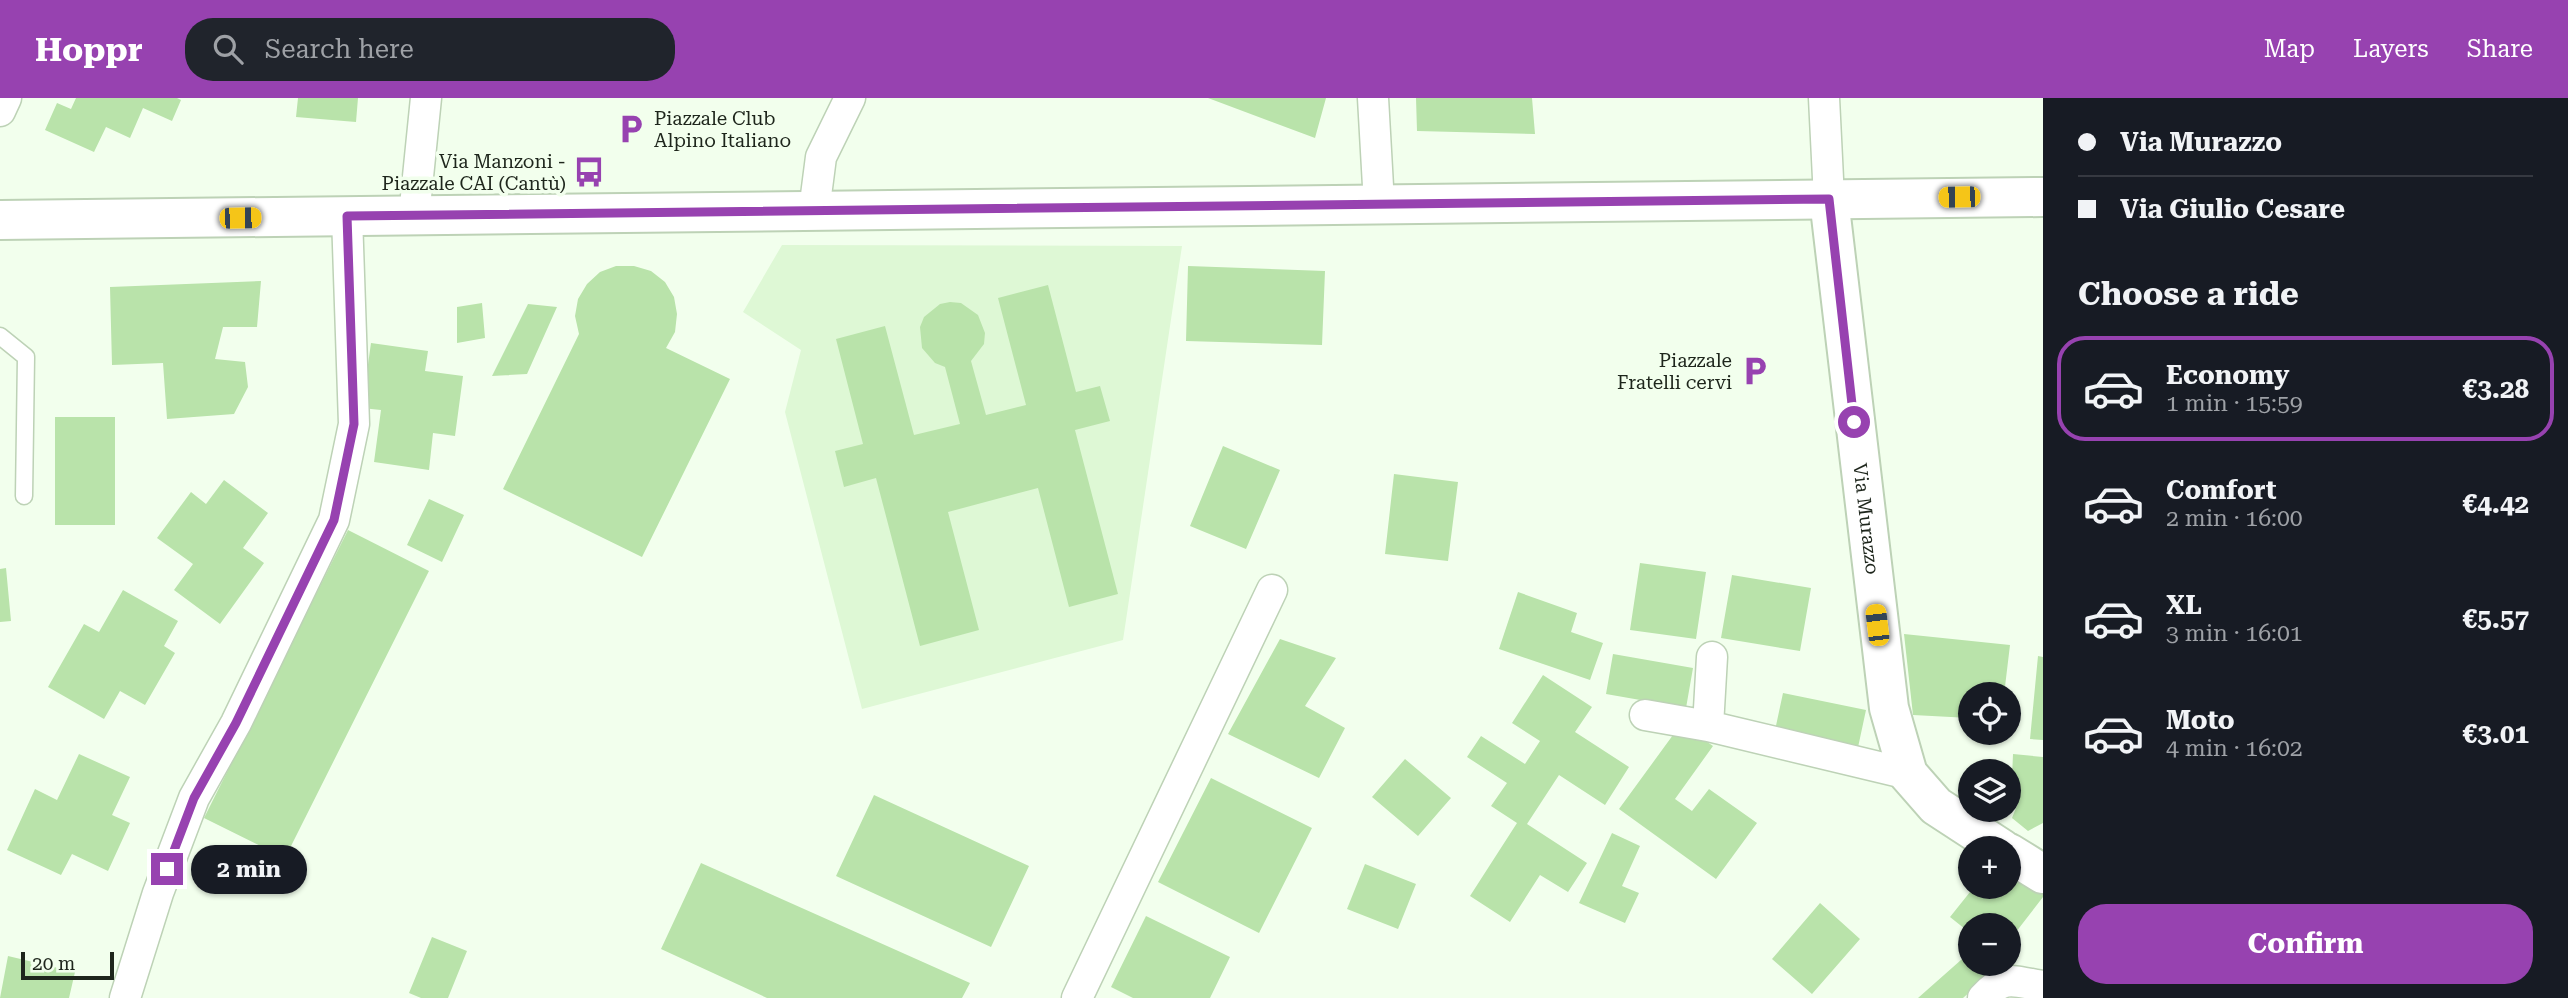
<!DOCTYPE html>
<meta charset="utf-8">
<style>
:root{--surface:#171b24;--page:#20242c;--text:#f1f3f6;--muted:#9ea1a6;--line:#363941;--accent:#9742b0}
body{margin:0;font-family:"Roboto Serif",serif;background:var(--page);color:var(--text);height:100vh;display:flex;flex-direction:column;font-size:26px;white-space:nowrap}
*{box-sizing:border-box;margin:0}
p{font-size:23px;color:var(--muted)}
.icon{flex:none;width:38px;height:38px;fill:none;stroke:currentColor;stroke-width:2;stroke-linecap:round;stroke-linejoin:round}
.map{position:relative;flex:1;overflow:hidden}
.drawer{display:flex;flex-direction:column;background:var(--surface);width:525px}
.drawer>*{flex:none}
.guide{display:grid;align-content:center;height:154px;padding:0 35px;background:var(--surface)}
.controls{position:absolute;left:1958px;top:584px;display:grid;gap:14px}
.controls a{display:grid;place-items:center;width:63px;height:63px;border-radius:50%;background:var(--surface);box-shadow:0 2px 5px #0004;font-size:35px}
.scale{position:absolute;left:21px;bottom:18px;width:93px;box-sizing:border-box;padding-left:7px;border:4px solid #1e261c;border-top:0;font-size:19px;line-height:24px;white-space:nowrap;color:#1e261c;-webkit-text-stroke:5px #f2ffed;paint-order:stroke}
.end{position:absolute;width:32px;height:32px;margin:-16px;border:9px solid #9742b0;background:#fff;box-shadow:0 0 0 4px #fff}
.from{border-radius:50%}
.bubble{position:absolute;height:49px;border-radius:24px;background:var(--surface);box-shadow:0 2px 5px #0004;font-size:23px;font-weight:700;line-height:49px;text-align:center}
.car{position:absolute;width:21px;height:42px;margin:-21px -10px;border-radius:9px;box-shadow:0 0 5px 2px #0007;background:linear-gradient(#f5c518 24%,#345 0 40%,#f5c518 0 76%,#345 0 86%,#f5c518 0)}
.guide b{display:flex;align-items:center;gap:24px;height:66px;font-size:26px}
.guide b+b{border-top:2px solid var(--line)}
.guide i{width:18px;height:18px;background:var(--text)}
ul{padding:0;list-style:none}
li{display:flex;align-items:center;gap:21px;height:105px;margin:0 14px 10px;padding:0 21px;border:4px solid transparent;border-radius:28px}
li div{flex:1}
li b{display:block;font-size:26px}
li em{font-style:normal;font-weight:700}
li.selected{border-color:var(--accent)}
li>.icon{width:63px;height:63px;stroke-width:1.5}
h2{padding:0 35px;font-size:32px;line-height:84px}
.button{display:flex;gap:14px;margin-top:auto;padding:14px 35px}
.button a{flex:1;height:80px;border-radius:28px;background:var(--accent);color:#fff;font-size:28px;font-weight:700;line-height:80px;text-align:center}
header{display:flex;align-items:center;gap:42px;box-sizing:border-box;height:98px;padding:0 35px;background:var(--accent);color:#fff}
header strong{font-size:33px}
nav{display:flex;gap:38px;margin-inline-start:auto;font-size:24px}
.search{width:490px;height:63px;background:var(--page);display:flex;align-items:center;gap:18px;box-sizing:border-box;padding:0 24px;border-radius:28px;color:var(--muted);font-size:26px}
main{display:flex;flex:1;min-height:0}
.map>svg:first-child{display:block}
.built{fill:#def8d5}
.building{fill:#b9e3aa}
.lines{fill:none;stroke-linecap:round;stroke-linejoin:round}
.service-casing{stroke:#bdd2b6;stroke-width:19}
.minor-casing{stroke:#bdd2b6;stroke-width:33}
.secondary-casing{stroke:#bdd2b6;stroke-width:42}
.service{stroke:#fff;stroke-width:16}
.minor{stroke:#fff;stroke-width:30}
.secondary{stroke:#fff;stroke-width:38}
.route{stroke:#9742b0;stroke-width:9}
.labels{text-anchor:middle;stroke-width:7;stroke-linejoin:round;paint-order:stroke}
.poi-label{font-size:19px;fill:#1e261c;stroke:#f2ffed;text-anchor:end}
.street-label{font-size:19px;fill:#1e261c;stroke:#f2ffed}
</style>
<header>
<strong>Hoppr</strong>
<div class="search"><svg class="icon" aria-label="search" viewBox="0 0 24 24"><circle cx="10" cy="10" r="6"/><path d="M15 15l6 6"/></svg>Search here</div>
<nav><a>Map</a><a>Layers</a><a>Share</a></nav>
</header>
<main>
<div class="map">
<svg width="2043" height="900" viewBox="0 0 2043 900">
<rect width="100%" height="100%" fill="#f2ffed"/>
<!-- built -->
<path class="built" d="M782 147 1182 148 1123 542 862 611 785 314 801 252 743 214Z"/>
<!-- building -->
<path class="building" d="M76 0H177L181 2 172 23 143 10 130 40 106 29 94 54 45 32 57 5 71 11Z
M298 0H358L356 24 296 19Z
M1208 0H1326L1315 40Z
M1416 0H1532L1535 36 1417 33Z
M616 168H634L651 173 665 184 674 199 677 216 675 234 666 250 730 281 642 459 503 391 579 236 575 218 578 201 587 186 600 174Z
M1188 168 1325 173 1322 247 1186 243Z
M261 183 257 229H223L215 261 245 264 248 289 234 316 167 321 163 265 112 267 110 189Z
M1048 187 1076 294 1100 288 1110 323 1075 332 1118 496 1069 509 1038 390 948 414 979 532 920 548 876 380 844 389 835 353 863 346 836 241 885 228 914 337 960 326 945 269 935 265 922 250 920 229 924 219 940 206 950 204 961 205 978 217 985 235 984 246 971 263 986 317 1026 307 998 200Z
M482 205 485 240 457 245V209Z
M528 206 557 209 527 276 492 278Z
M371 245 428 253 425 273 463 278 455 338 433 335 429 372 374 364 381 312 362 310Z
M55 319H115V427H55Z
M1223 348 1280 372 1246 451 1190 428Z
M1394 376 1458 384 1448 463 1385 456Z
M224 382 268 415 243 450 264 465 220 526 174 492 193 466 157 440 191 394 206 406Z
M429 401 464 417 442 464 407 447Z
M348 432 429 473 285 760 204 720Z
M1640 465 1706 474 1696 541 1630 532Z
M6 470 11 523 0 524V471Z
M1732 477 1811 490 1800 553 1721 540Z
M123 492 178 523 164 548 175 555 145 607 120 593 104 621 48 589 84 526 99 534Z
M1518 494 1577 515 1571 534 1603 545 1590 582 1499 551Z
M1904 536 2010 547 2004 597H1970V620L1913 617Z
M1280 541 1336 560 1305 608 1345 630 1319 680 1228 636Z
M1613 556 1693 570 1686 610 1606 596Z
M2038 558 2043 559V642L2030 641Z
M1543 577 1592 609 1575 634 1629 669 1605 707 1559 677 1527 726 1587 765 1568 794 1540 777 1510 824 1470 798 1517 725 1491 708 1507 685 1467 659 1481 638 1525 666 1540 643 1512 625Z
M1783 595 1866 612 1857 654 1774 637Z
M1681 626 1713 648 1675 701 1692 713 1709 691 1757 725 1716 781 1619 711Z
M79 656 130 679 112 717 130 725 108 773 72 756 61 777 7 752 35 691 57 702Z
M2013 656 2043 659V725L2028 733 2012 720 2018 705 2012 680Z
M1405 661 1451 700 1418 738 1372 699Z
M1211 680 1312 730 1259 835 1158 784Z
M874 697 1029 768 991 849 836 778Z
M1612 735 1640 748 1622 788 1639 795 1625 825 1579 805Z
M701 765 970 885 962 900H767L661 851Z
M1365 766 1416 786 1398 831 1347 811Z
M2009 768 2043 794V799L2009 843V828H1970V835L1950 819 1974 789H2009Z
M1820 805 1860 841 1812 896 1772 861Z
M1146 818 1230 859 1210 900H1133L1111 889Z
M432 839 467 853 448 900H421L409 895Z
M1970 854V866H1981L1990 876 1963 900H1918Z
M8 858 75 874 69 900H0Z"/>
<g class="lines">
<!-- service casing -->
<g class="service-casing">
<path id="service" d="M0 238 26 259 24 398"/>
</g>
<!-- minor casing -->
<g class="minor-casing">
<path id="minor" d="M1373 0 1379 106
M1824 0 1829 101
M0 13 6 0
M814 113 821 59 850 0
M414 118 426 0
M1645 617 1708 628 1908 676
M1708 628 1712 559
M125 900 158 795 194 700 236 625 334 422 354 326 347 118
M1077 900 1272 492
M1983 900C2005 875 2014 884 2043 888"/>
</g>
<!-- secondary casing -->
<g class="secondary-casing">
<g id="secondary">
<path id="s1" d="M1829 101 1889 610 1908 676 1936 708 2002 751"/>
<path d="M0 122 2043 99"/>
<path d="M2009 755 2043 776"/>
</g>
</g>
<!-- service -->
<use href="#service" class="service"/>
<!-- minor -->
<use href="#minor" class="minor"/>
<!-- secondary -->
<use href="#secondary" class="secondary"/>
</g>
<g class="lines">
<!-- route -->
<path class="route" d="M167 771 194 700 236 625 334 422 354 326 347 118 1829 101 1854 324"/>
</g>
<!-- icons -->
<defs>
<g id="parking-bare" transform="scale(2.415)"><path d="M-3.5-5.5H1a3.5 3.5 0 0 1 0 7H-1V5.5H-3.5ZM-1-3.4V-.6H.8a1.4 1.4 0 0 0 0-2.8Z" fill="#9742b0" stroke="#f2ffed" stroke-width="2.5" paint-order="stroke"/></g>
<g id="bus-bare" transform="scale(2.415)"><path d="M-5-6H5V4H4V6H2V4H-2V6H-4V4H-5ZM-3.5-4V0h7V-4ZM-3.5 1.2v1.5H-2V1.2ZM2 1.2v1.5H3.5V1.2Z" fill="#9742b0" stroke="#f2ffed" stroke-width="2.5" paint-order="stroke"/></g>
</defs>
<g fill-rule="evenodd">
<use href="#parking-bare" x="631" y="31"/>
<use href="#bus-bare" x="589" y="74"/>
<use href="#parking-bare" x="1755" y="273"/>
</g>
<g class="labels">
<!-- poi labels -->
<g class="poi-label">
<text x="654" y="27" text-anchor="start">Piazzale Club<tspan x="654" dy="22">Alpino Italiano</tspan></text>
<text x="566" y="70">Via Manzoni -<tspan x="566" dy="22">Piazzale CAI (Cantù)</tspan></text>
<text x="1732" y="269">Piazzale<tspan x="1732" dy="22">Fratelli cervi</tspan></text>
</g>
<!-- street labels -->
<g class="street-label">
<text dy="7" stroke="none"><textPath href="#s1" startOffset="322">Via Murazzo</textPath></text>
</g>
</g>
</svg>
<div class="controls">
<a><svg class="icon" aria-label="locate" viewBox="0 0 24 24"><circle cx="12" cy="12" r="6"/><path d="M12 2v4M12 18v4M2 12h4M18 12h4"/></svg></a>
<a><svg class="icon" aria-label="layers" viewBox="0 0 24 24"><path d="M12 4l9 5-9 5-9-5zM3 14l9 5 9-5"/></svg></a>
<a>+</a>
<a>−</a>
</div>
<div class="scale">20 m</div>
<i class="end from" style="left:1854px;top:324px"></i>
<i class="end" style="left:167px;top:771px"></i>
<div class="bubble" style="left:191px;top:747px;width:116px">2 min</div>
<i class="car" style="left:1959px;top:99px;rotate:269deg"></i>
<i class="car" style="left:240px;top:120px;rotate:89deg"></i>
<i class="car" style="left:1877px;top:527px;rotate:353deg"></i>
</div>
<section class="drawer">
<div class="guide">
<b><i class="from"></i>Via Murazzo</b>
<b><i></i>Via Giulio Cesare</b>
</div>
<h2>Choose a ride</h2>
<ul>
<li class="selected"><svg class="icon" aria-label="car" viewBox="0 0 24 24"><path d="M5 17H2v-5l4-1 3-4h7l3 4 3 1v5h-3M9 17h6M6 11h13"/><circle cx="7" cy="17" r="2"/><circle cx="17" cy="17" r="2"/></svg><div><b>Economy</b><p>1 min · 15:59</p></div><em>€3.28</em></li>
<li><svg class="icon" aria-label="car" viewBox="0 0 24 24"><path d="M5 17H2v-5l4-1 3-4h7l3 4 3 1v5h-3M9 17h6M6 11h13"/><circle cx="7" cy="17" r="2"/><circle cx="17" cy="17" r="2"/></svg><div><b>Comfort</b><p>2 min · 16:00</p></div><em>€4.42</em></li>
<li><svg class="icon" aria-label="car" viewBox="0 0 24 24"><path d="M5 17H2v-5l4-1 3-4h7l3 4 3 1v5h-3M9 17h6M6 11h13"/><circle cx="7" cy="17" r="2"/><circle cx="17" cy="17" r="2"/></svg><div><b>XL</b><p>3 min · 16:01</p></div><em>€5.57</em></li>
<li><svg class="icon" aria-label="car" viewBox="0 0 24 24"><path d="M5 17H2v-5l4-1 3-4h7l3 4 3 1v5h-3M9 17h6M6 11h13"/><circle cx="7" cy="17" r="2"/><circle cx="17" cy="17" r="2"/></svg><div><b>Moto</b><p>4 min · 16:02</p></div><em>€3.01</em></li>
</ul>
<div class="button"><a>Confirm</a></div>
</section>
</main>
